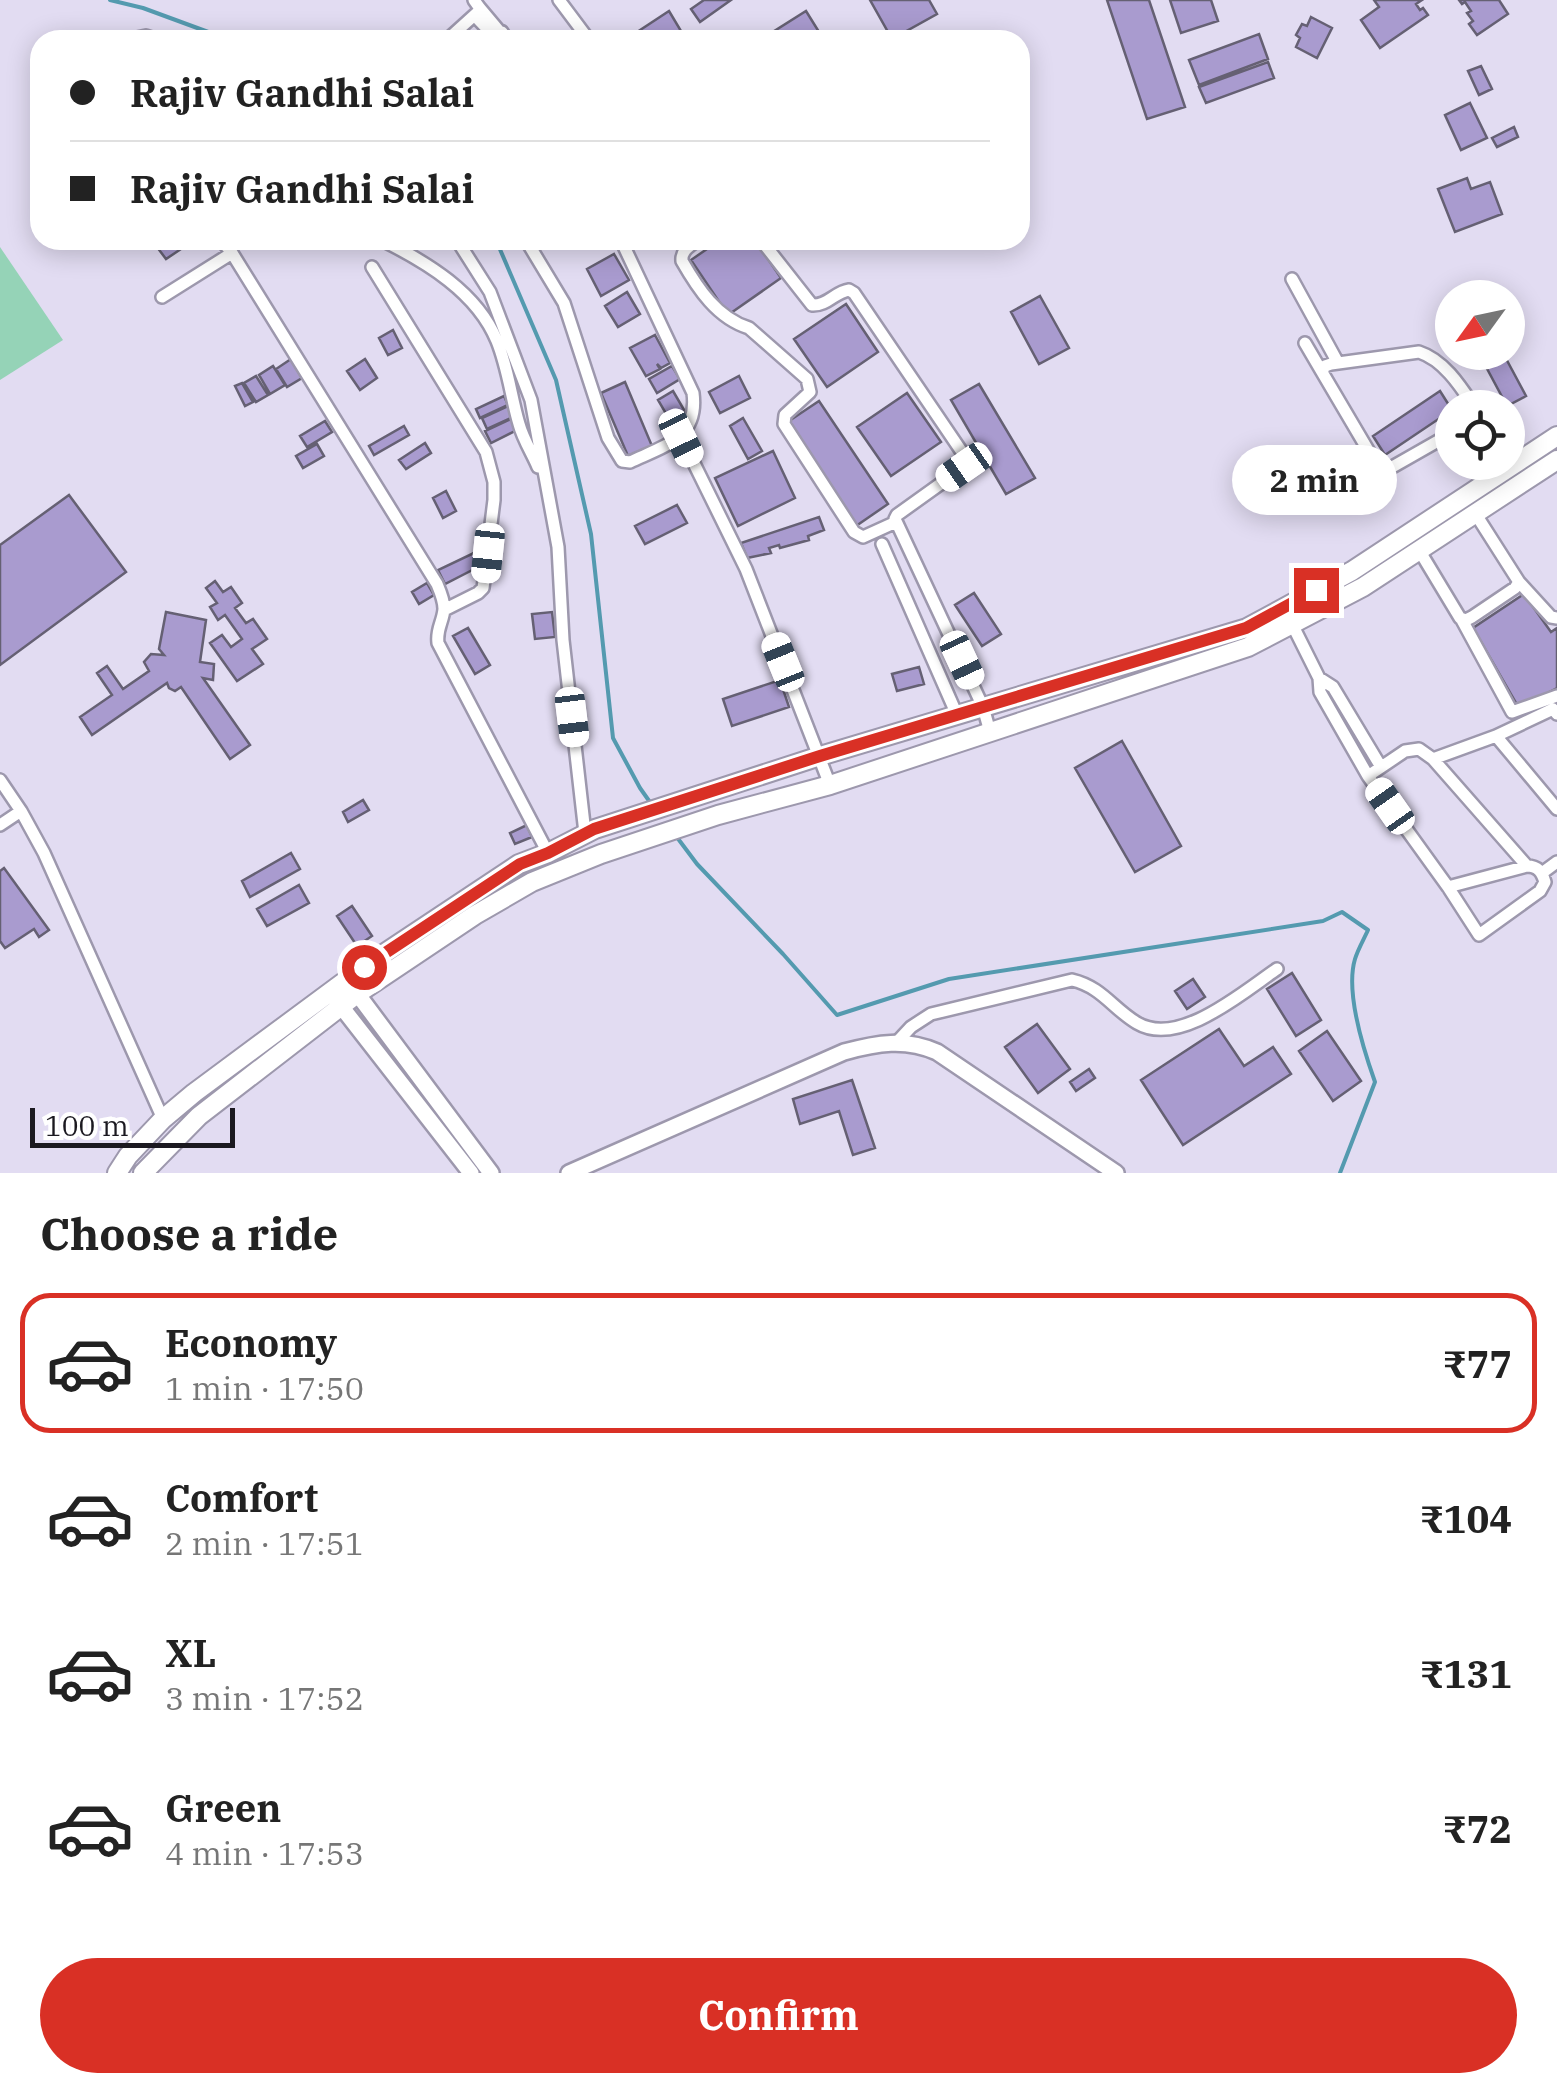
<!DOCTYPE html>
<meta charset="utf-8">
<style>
:root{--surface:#fff;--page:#f6f6f6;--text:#222;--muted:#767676;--line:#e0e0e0;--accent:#d93025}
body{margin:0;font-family:"IBM Plex Serif",serif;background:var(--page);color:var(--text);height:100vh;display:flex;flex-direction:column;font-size:38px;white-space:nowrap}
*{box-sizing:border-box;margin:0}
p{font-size:32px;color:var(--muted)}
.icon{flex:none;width:55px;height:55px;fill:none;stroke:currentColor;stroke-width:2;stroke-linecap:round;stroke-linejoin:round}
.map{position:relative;height:1173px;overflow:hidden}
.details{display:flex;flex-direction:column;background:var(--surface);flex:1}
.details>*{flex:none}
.banner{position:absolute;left:30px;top:30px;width:1000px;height:220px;border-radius:30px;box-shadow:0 5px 25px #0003;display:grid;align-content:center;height:220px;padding:0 40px;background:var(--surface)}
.needle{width:65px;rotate:237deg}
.controls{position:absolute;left:1435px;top:280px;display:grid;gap:20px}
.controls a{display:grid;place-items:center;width:90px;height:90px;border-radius:50%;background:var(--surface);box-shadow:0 5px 25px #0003;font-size:50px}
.scale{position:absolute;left:30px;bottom:25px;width:205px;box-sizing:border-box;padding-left:10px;border:5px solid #1b1920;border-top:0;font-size:28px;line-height:35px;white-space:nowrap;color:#1b1920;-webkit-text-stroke:8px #fff;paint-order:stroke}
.end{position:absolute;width:45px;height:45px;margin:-22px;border:12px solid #d93025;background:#fff;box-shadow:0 0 0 5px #fff}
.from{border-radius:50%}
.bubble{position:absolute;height:70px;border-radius:35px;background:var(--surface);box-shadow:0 5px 25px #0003;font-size:32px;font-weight:700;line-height:70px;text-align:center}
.car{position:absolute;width:30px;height:60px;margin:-30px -15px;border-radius:12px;box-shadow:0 0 8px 2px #0007;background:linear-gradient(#fff 24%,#345 0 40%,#fff 0 76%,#345 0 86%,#fff 0)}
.banner b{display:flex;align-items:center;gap:35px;height:95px;font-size:38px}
.banner b+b{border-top:2px solid var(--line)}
.banner i{width:25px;height:25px;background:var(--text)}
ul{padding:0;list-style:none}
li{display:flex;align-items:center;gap:30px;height:140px;margin:0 20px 15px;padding:0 20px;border:5px solid transparent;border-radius:30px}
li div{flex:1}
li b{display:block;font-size:38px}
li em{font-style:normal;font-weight:700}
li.active{border-color:var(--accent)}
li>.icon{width:90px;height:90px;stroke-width:1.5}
h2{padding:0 40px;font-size:45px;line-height:120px}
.primary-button{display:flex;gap:20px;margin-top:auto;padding:20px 40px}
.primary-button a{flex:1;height:115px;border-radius:60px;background:var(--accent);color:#fff;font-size:40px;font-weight:700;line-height:115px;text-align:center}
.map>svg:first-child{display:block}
.green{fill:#95d3b7}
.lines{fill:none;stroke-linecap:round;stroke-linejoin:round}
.stream{stroke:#549aaf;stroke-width:4}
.building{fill:#a99bcf;stroke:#656073;stroke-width:2.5}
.street-casing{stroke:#9d98ad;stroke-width:16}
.secondary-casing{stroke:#9d98ad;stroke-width:20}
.primary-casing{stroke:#9d98ad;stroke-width:22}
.street{stroke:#fff;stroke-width:11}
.secondary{stroke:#fff;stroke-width:15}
.primary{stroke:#fff;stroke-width:18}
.route{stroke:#d93025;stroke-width:12}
</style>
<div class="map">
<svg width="1557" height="1173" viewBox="0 0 1557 1173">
<rect width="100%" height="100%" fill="#e2dcf2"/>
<!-- green -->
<path class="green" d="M0 247 63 340 0 380Z"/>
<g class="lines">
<!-- stream -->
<path class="stream" d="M110 0 143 8 230 40
M496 240 556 380 591 534 613 738 640 788 652 805
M676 836 697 864 783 954 837 1015 949 979 1323 921 1342 912 1368 930C1364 939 1358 949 1355 959 1345 992 1364 1051 1375 1082L1340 1173"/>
</g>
<!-- building -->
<path class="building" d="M704 0H731L700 22 691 9Z
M870 0H929L937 14 892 39Z
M1107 0H1149L1185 107 1147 119Z
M1170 0H1211L1218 21 1181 33Z
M1374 0H1422L1416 4 1420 10 1423 8 1428 15 1380 48 1361 20 1379 7Z
M1459 0H1499L1508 14 1477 35 1469 24 1473 21 1467 13 1471 11 1465 2 1462 4Z
M669 11 681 31 666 40H625Z
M806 11 824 40H760Z
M1311 17 1332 28 1317 58 1296 47 1300 38 1296 35 1302 24 1307 26Z
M1259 34 1268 59 1199 85 1189 60Z
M1268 62 1274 78 1206 103 1199 87Z
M1481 66 1492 89 1479 95 1468 71Z
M1470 103 1487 138 1461 150 1445 115Z
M1514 127 1518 137 1497 147 1492 138Z
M1467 178 1471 189 1490 182 1502 214 1455 232 1438 189Z
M167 240H179L184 247 166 259 157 247Z
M720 240H755L781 278 728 315 691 260Z
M614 254 629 280 601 296 587 269Z
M627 292 640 314 618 327 605 306Z
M1040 296 1069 348 1039 364 1011 312Z
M846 304 878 352 827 387 794 339Z
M393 330 402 348 388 355 379 338Z
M655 335 670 363 661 368 657 364 660 369 646 376 630 348Z
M1503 353 1526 396 1507 406 1484 363Z
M291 359 302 378 287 387 276 369Z
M365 359 377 378 360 390 347 371Z
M273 366 285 385 270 394 259 375Z
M672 366 680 379 657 393 649 379Z
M256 376 268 395 256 402 244 383Z
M739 376 750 398 720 413 709 392Z
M625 382 652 446 628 456 601 393Z
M242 383 253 402 245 406 235 386Z
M979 384 1035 478 1006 494 951 400Z
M673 391 690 420 675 429 658 400Z
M1440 391 1452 410 1385 455 1373 436Z
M907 393 941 442 891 476 857 427Z
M504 396 508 405 480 418 476 409Z
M819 401 888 504 856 526 786 423Z
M508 406 513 417 487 429 482 418Z
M743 418 762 451 748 459 730 426Z
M511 419 517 430 491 443 485 431Z
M325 421 332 432 307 447 300 436Z
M404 426 409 435 374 455 369 446Z
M425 443 431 453 406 469 399 460Z
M317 444 324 456 303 468 296 456Z
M773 451 795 498 738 526 715 478Z
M446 491 456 511 443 518 433 498Z
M69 495 126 572 0 665V545Z
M677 505 687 523 645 544 635 526Z
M819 517 824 530 808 536 809 540 780 548 779 545 769 548 771 553 747 558 741 543Z
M476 552 482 565 445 584 438 570Z
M215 581 223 592 231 587 242 603 235 608 246 623 253 619 267 639 252 649 263 664 237 681 210 643 222 635 231 647 242 639 225 615 218 620 210 607 217 603 206 588Z
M427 583 434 595 419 604 412 592Z
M974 593 1001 634 982 646 955 605Z
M1524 594 1551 632 1557 628V688L1519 708 1473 628Z
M166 612 206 620 200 662 214 664 213 680 203 678 250 745 230 759 181 687 175 691 169 688 167 683 92 735 80 717 112 695 97 673 107 666 123 689 149 671 144 662 151 654 164 655 159 649Z
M552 612 555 637 535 639 532 614Z
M468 628 490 665 475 674 453 636Z
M919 667 924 684 897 691 892 674Z
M780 680 789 707 732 726 723 699Z
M1122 741 1181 846 1135 872 1075 768Z
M363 800 369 810 348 822 343 812Z
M527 825 532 837 515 844 510 833Z
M291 853 300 869 250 897 242 881Z
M4 868 49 930 39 937 34 929 5 948 0 941V871Z
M299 885 309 903 267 926 257 909Z
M352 906 372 936 357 946 337 916Z
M1292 973 1321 1020 1296 1036 1267 989Z
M1193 979 1205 997 1187 1009 1175 991Z
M1037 1024 1070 1069 1038 1093 1005 1047Z
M1219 1029 1244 1066 1273 1047 1291 1074 1183 1145 1141 1080Z
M1327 1031 1361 1081 1333 1101 1299 1051Z
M1089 1069 1095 1078 1076 1091 1070 1082Z
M852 1080 875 1148 853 1155 839 1111 800 1124 793 1099Z"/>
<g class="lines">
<!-- street casing -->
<g class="street-casing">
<path id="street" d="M559 0 589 40
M479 7 500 32
M475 16 493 35 502 32 507 40
M127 40 146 36 158 40
M447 40 479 11V7L474 0
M221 240 232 253 437 584C440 591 444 600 444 609 443 622 436 629 438 643L548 853
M382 240C426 262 477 292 497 341 508 368 511 397 519 424 523 439 532 453 538 467
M457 240 490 292 531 400 558 547 563 640 585 833
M526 240 564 303 608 438 622 461 630 462C664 446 699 438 693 393L621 240
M698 240C690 246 681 250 682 261 698 289 717 318 749 328L807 379 810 392 785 415 784 424 854 532 863 537 896 522
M761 240 812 305C827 306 835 292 849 290L854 293 966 458 964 467 897 515 895 519 983 707 990 732
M372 267 486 452 494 482V500L483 588 478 593 444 610
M1292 279 1338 363
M162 297 232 253
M1305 343 1322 372
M1452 433 1387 470 1378 467 1322 372 1325 366 1331 364 1419 352C1444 360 1461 387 1475 408
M681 437 746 569 830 785
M882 544 957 715
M1419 550 1460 618 1466 620 1472 617 1515 588 1519 582 1475 513
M1519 582 1551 617 1557 618
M1462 620 1512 712 1557 696
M1292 624 1319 678 1320 692 1368 776 1448 887 1479 935 1540 891 1545 882C1542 872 1538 866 1527 866L1448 887
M1319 678 1333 687 1381 767
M1496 736 1553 709 1557 714
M1433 759 1496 736 1557 809
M1368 776 1405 751 1419 749 1433 759 1527 866
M0 780 21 811 44 853 163 1119
M0 825 21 811
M1542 873 1557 862
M897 1042 911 1027 931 1014 1072 980C1102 987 1113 1009 1137 1023 1179 1048 1243 992 1277 969"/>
</g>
<!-- secondary casing -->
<g class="secondary-casing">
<path id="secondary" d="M350 984 491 1173
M330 992 471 1173
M569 1173 844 1052C877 1043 905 1038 937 1052L1116 1173"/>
</g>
<!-- primary casing -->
<g class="primary-casing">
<path id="primary" d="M117 1173 128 1156 163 1119 194 1093 364 967 519 864 548 853 595 829 820 756 1247 628 1352 571 1557 436
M143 1173 199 1116 357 994 475 915 532 882 601 854 718 815 830 785 1248 647 1363 587 1557 460"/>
</g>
<!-- street -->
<use href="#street" class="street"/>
<!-- secondary -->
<use href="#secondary" class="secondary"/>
<!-- primary -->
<use href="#primary" class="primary"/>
</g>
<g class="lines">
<!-- route -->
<path class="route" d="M364 967 520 864 548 853 594 829 820 756 1246 628 1316 590"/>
</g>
</svg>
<div class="controls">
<a><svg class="needle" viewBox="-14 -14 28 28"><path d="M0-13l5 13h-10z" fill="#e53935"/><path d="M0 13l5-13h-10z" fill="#767676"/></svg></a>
<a><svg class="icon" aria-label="locate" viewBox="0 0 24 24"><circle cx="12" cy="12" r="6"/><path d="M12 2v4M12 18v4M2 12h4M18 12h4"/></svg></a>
</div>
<div class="scale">100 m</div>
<i class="end from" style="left:364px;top:967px"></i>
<i class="end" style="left:1316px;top:590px"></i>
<div class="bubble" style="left:1232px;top:445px;width:165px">2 min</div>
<i class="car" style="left:681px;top:438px;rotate:154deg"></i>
<i class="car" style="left:964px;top:467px;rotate:235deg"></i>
<i class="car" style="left:488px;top:553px;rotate:186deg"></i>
<i class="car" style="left:962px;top:660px;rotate:155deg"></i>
<i class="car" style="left:783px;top:662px;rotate:338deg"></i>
<i class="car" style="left:572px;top:717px;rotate:173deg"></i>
<i class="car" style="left:1390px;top:806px;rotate:325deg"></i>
<div class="banner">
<b><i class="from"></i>Rajiv Gandhi Salai</b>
<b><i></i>Rajiv Gandhi Salai</b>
</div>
</div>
<section class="details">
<h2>Choose a ride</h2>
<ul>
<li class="active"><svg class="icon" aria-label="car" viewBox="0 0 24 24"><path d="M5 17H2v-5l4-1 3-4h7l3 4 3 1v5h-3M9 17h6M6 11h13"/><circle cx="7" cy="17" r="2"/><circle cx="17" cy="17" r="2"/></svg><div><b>Economy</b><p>1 min · 17:50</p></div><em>₹77</em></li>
<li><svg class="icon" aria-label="car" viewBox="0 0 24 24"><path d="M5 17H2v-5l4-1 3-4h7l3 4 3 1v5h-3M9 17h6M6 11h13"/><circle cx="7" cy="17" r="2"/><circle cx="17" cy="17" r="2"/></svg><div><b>Comfort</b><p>2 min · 17:51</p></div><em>₹104</em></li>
<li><svg class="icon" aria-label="car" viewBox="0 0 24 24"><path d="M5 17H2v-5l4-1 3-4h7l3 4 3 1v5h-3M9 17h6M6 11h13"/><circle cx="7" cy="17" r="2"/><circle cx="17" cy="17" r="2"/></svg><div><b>XL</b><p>3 min · 17:52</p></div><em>₹131</em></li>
<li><svg class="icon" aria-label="car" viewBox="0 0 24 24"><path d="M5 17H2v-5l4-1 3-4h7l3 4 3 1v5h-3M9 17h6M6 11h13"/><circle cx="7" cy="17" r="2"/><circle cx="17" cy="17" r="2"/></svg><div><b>Green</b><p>4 min · 17:53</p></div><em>₹72</em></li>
</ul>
<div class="primary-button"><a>Confirm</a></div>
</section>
